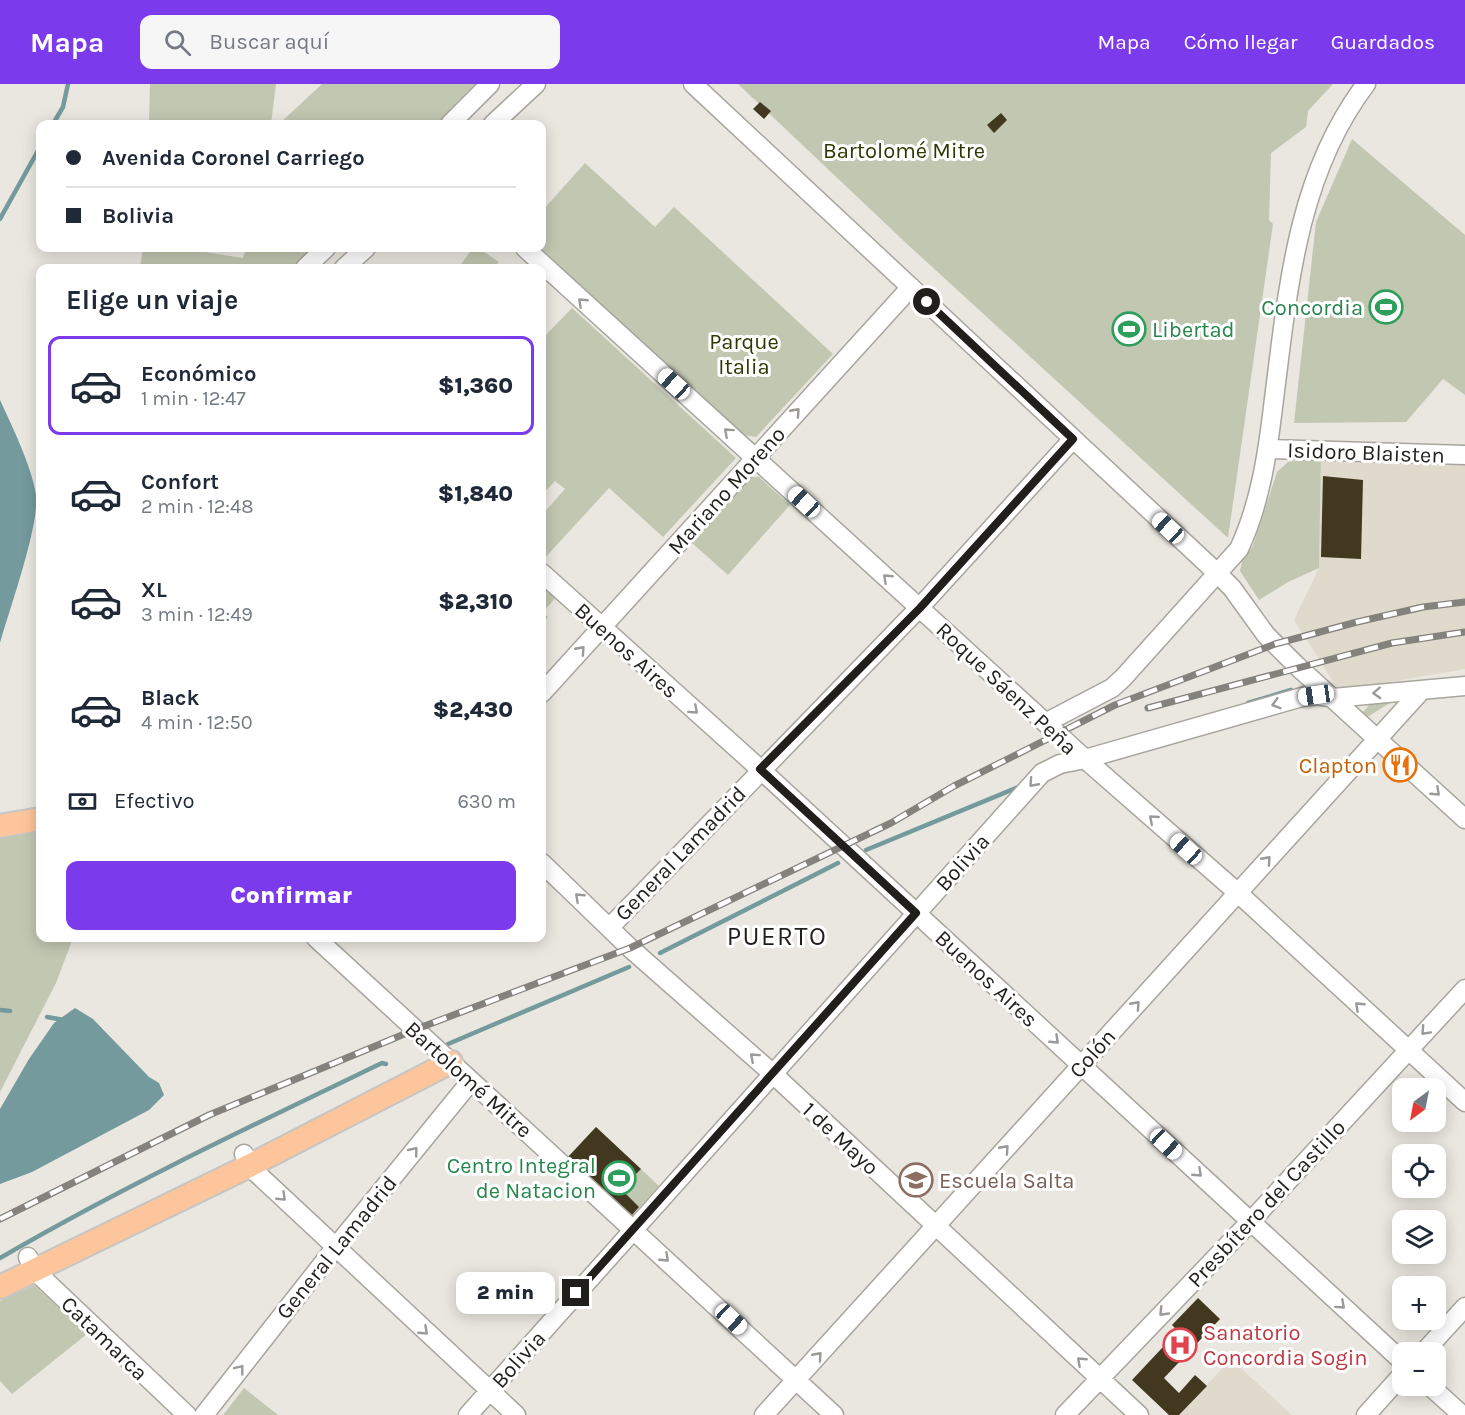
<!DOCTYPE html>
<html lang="es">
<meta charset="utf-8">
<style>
:root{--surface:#fff;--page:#f6f6f7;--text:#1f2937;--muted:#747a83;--line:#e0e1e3;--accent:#7c3aed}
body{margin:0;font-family:Karla,sans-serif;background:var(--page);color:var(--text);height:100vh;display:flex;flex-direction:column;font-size:22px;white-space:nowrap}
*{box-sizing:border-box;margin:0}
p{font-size:20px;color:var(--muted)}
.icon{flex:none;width:33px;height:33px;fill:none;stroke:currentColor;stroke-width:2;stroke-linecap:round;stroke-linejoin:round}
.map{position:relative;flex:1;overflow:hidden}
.details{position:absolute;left:36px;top:180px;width:510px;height:678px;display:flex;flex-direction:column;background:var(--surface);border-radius:12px;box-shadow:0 3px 15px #0003}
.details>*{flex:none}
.top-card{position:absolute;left:36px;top:36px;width:510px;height:132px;border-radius:12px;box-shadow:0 3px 15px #0003;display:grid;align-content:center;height:132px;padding:0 30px;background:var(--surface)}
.needle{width:39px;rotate:212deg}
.fabs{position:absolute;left:1392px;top:994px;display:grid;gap:12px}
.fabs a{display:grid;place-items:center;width:54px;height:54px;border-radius:12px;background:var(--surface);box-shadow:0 3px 15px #0003;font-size:30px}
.end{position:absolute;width:27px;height:27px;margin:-14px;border:8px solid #201f1c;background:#fff;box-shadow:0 0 0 3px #fff}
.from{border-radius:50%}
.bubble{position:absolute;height:42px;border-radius:12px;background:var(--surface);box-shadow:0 3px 15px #0003;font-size:20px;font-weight:800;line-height:42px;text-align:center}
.car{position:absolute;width:18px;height:36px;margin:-18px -9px;border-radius:8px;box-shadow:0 0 4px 2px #0007;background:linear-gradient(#fff 24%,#345 0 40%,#fff 0 76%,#345 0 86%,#fff 0)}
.top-card b{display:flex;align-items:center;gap:21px;height:57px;font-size:22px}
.top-card b+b{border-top:2px solid var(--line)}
.top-card i{width:15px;height:15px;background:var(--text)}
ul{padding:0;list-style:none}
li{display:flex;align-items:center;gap:18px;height:99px;margin:0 12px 9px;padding:0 18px;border:3px solid transparent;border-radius:12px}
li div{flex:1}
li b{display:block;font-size:22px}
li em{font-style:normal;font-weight:800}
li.selected{border-color:var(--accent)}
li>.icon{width:54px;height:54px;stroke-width:1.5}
h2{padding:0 30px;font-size:27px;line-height:72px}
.pay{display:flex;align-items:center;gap:15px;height:66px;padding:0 30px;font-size:22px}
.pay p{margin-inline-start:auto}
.action{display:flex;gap:12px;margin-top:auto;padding:12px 30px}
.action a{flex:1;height:69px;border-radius:12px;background:var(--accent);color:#fff;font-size:24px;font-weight:800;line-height:69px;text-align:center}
header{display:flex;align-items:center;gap:36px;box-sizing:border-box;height:84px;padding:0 30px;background:var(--accent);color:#fff}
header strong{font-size:28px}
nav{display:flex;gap:33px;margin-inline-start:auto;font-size:21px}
.search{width:420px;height:54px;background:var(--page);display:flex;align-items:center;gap:15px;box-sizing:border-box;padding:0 21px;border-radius:12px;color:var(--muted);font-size:22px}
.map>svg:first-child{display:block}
.built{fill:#e0dacc}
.green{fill:#c1c7b1}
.water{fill:#749a9d}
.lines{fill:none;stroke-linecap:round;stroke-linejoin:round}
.stream{stroke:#749a9d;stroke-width:4.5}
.building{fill:#42381f}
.minor-casing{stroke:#a8a59e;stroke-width:21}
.major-casing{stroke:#c5c5c4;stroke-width:26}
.minor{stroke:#fff;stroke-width:18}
.major{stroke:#fdc59b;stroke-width:22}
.rail-casing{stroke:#84827d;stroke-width:7}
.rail{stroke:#fff;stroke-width:4.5;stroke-dasharray:14;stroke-linecap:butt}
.oneway{stroke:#9b9a99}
.route{stroke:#201f1c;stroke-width:8}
.labels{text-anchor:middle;stroke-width:6;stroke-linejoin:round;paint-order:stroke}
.park-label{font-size:22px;fill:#2f3703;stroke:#fff}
.leisure-label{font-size:22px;fill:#27864d;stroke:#fff;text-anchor:end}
.street-label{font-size:22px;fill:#201f1c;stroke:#fff}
.food-label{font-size:22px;fill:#c56008;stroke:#fff;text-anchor:end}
.education-label{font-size:22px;fill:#785e54;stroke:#fff;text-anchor:start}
.health-label{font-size:22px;fill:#be3a42;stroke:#fff;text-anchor:start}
.quarter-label{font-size:26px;letter-spacing:1.5px;fill:#201f1c;stroke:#fff}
</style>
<header>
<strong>Mapa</strong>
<div class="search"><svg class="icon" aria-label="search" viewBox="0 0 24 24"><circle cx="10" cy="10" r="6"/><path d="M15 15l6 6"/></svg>Buscar aquí</div>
<nav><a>Mapa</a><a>Cómo llegar</a><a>Guardados</a></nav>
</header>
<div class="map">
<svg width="1465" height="1331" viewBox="0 0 1465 1331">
<rect width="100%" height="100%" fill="#e9e7df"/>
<!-- built -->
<path class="built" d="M1321 373 1465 378V585L1339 607 1294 536 1319 484Z
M1231 1275 1292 1331H1179Z"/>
<!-- green -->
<path class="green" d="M150 0H276L271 40H149Z
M322 0H490L452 40H279Z
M738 0H1333L1308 27 1306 43 1271 69 1269 136 1273 140 1228 454 906 159Z
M1352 55 1465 151V311L1443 295 1406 338 1294 339 1316 138Z
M585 79 655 143 674 123 833 270 756 353 743 351 540 164 542 127Z
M143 164H179L243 174 246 164H338L319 184H140Z
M473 164H478L499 178 494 184H458Z
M572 224 736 374 663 453 609 404 543 476 542 431 565 405 555 397 542 411V255Z
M1321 373 1319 484 1288 498 1259 516 1240 487 1242 477 1253 462 1277 388 1288 378Z
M753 393H759L790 421 728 491 692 459 747 396Z
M542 498 557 512 543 528 548 533 542 541Z
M1401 612 1369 632 1365 634 1362 629 1372 618Z
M40 746V854H73L56 899 0 1008V752Z
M596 1043 659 1102 632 1131 568 1073Z
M34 1201 87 1250 12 1310 0 1297V1217Z
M244 1304 278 1331H223Z"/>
<!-- water -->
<path class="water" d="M0 316C12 342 32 383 36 411 40 440 9 527 0 559Z
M75 924 93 935 149 993 159 999 164 1011 149 1026 32 1088 0 1100V1025L29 975 54 939Z"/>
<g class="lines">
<!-- stream -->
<path class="stream" d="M53 40 63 23 68 0
M0 135 40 63
M1248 619 1291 606
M866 766 1021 702
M660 869 838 779
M0 926 10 927
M47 933 64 936
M448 960 629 883
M0 1174C124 1102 253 1041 382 979L386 980"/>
</g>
<!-- building -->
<path class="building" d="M760 18 771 27 764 35 753 25Z
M1001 29 1007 36 994 49 987 41Z
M1323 392 1363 396 1361 475 1321 473Z
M596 1043 641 1085 621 1105 639 1123 632 1131 568 1073Z
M1198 1214 1220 1235 1164 1294 1179 1309 1195 1291 1207 1302 1179 1331H1169L1132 1296 1178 1247 1172 1241Z"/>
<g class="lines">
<!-- minor casing -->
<g class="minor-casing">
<path id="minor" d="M693 0 1216 488 1232 504 1266 551 1297 582 1465 735
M450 40 490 0
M493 40 536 0
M525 164 1085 675 1238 809 1465 1018
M305 184 326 164
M344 184 366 164
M1268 365 1465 371
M542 489 760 685 1402 1277
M542 609 911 203
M1047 638 1112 604 1123 594 1239 465C1261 418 1268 366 1274 315 1288 205 1297 91 1366 0
M542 779 630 864 772 989 1139 1331
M610 843 920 523 1073 355
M316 854 834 1331
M244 1070 249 1082 516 1331
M28 1173 34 1186 187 1331
M1423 1269 1465 1223
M1430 1302 1462 1331
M204 1331 335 1164 471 997
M468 1331 1042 689 1060 680 1085 675 1302 613 1316 611 1333 614 1465 602
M764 1331 1421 607
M1065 1331 1250 1138 1465 905
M1366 1331 1402 1291"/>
</g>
<!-- major casing -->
<g class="major-casing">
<path id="major" d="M0 742 40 735
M0 1203 249 1082 451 978"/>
</g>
<!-- minor -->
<use href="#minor" class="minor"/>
<!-- major -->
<use href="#major" class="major"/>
<!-- rail casing -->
<g class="rail-casing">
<path id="rail" d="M1148 624 1392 559 1465 548
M0 1135 209 1031 414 946 630 864 891 739 954 702 1115 621 1275 560 1357 538 1423 523 1465 518"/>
</g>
<!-- rail -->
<use href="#rail" class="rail"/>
</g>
<!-- one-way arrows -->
<defs><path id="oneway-chevron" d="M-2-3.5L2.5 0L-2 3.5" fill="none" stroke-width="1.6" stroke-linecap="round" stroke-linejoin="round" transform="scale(1.5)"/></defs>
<g class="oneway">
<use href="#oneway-chevron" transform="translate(582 218) rotate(-137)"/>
<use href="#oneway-chevron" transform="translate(796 328) rotate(-48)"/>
<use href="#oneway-chevron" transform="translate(728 348) rotate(-138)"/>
<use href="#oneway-chevron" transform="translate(887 494) rotate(-137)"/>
<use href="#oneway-chevron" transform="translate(581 566) rotate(-48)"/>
<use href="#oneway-chevron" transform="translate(1377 609) rotate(177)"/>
<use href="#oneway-chevron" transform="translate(1276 620) rotate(164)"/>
<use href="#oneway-chevron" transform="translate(694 626) rotate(42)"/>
<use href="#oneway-chevron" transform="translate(1033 699) rotate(132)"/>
<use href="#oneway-chevron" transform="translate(1436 708) rotate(43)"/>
<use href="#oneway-chevron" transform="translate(1153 735) rotate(-139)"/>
<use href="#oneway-chevron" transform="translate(1267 776) rotate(-48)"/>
<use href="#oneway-chevron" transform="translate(579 813) rotate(-137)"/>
<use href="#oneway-chevron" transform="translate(1136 921) rotate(-48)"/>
<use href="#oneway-chevron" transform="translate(1359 922) rotate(-137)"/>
<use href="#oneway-chevron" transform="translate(1425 947) rotate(133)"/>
<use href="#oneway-chevron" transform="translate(1055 956) rotate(43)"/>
<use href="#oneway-chevron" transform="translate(754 973) rotate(-138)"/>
<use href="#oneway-chevron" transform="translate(1005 1065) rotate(-48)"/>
<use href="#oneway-chevron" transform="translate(414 1067) rotate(-51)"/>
<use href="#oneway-chevron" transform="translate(1198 1089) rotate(43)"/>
<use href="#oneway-chevron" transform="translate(282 1113) rotate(44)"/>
<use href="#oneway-chevron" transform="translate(665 1174) rotate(43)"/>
<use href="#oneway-chevron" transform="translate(1341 1221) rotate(42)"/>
<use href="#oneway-chevron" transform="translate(1163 1228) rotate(134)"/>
<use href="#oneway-chevron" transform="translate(424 1247) rotate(43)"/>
<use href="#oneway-chevron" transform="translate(818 1272) rotate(-48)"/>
<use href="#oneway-chevron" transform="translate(1081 1277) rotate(-137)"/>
<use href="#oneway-chevron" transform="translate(240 1285) rotate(-52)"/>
</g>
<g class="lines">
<!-- route -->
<path class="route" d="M576 1209 916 829 760 685 920 524 1073 355 927 218"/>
</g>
<!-- icons -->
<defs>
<g id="stadium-ring" transform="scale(1.725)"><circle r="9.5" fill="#fff" stroke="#2e9e5b" stroke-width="1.5"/><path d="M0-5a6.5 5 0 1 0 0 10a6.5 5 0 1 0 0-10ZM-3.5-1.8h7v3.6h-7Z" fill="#2e9e5b"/></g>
<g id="restaurant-ring" transform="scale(1.725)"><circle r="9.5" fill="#fff" stroke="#e8710a" stroke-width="1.5"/><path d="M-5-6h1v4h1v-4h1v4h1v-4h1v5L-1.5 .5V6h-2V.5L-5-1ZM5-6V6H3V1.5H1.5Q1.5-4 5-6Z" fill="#e8710a"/></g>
<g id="school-ring" transform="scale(1.725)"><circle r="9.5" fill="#fff" stroke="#8d6e63" stroke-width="1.5"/><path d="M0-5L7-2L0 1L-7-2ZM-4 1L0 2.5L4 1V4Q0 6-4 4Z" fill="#8d6e63"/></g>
<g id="hospital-ring" transform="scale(1.725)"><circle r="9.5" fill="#fff" stroke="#e0444e" stroke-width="1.5"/><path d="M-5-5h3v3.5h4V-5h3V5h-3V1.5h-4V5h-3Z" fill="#e0444e"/></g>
</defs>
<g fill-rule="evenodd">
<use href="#stadium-ring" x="1386" y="223"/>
<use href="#stadium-ring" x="1129" y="245"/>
<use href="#restaurant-ring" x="1400" y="681"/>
<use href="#stadium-ring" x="619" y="1094"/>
<use href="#school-ring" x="916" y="1096"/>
<use href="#hospital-ring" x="1180" y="1261"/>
</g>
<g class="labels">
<!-- park labels -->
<g class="park-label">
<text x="904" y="74">Bartolomé Mitre</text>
<text x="744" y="265">Parque<tspan x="744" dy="25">Italia</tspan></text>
</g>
<!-- leisure labels -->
<g class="leisure-label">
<text x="1363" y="231">Concordia</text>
<text x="1152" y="253" text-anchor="start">Libertad</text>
<text x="596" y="1089">Centro Integral<tspan x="596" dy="25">de Natacion</tspan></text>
</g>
<!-- street labels -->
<g class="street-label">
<text transform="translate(1366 368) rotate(2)" y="8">Isidoro Blaisten</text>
<text transform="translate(726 406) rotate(-48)" y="8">Mariano Moreno</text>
<text transform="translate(627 566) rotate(42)" y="8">Buenos Aires</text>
<text transform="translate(1007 604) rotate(43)" y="8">Roque Sáenz Peña</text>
<text transform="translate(680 769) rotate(-46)" y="8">General Lamadrid</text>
<text transform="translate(962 778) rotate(-48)" y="8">Bolivia</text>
<text transform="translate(987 894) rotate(43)" y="8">Buenos Aires</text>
<text transform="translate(1092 969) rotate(-48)" y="8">Colón</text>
<text transform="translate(469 995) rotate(42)" y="8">Bartolomé Mitre</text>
<text transform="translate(841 1054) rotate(43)" y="8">1 de Mayo</text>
<text transform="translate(1266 1119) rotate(-47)" y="8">Presbítero del Castillo</text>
<text transform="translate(336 1163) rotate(-51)" y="8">General Lamadrid</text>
<text transform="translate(105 1254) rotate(44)" y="8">Catamarca</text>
<text transform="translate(518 1275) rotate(-48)" y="8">Bolivia</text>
</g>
<!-- food labels -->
<g class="food-label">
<text x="1377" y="689">Clapton</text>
</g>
<!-- education labels -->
<g class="education-label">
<text x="939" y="1104">Escuela Salta</text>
</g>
<!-- health labels -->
<g class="health-label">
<text x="1203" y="1256">Sanatorio<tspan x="1203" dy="25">Concordia Sogin</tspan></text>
</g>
<!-- quarter labels -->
<g class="quarter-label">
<text x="777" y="861">PUERTO</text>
</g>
</g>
</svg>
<div class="fabs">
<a><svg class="needle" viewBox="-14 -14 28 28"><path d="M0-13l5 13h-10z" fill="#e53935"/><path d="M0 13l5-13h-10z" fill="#747a83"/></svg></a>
<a><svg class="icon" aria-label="locate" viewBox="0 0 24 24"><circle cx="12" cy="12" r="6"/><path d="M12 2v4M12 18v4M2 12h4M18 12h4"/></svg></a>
<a><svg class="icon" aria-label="layers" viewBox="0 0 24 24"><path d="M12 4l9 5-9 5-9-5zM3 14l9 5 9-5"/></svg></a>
<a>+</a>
<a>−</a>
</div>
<i class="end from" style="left:927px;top:218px"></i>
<i class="end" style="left:576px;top:1209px"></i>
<div class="bubble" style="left:456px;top:1188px;width:99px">2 min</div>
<i class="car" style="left:674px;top:300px;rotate:312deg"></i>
<i class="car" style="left:804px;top:418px;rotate:313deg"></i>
<i class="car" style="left:1168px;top:444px;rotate:313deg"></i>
<i class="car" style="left:1316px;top:611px;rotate:262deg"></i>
<i class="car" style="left:1186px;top:765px;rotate:312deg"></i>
<i class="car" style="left:1166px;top:1060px;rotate:133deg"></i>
<i class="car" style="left:731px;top:1235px;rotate:133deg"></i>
<div class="top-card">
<b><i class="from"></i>Avenida Coronel Carriego</b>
<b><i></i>Bolivia</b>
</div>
<section class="details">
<h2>Elige un viaje</h2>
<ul>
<li class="selected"><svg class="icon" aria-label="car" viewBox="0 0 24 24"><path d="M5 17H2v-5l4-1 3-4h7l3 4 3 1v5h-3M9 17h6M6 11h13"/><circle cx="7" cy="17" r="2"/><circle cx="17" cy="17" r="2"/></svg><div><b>Económico</b><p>1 min · 12:47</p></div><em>$1,360</em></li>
<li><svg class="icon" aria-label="car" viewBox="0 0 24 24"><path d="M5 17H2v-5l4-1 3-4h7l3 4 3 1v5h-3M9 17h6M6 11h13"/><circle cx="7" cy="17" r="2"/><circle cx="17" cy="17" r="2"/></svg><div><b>Confort</b><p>2 min · 12:48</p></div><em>$1,840</em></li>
<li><svg class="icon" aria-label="car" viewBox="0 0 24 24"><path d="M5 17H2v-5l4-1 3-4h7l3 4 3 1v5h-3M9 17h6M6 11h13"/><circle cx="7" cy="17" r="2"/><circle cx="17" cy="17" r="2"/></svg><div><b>XL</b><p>3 min · 12:49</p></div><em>$2,310</em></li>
<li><svg class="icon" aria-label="car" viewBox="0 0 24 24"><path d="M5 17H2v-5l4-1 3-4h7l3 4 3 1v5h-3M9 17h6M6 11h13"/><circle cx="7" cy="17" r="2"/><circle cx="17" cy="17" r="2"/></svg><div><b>Black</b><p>4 min · 12:50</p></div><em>$2,430</em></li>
</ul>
<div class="pay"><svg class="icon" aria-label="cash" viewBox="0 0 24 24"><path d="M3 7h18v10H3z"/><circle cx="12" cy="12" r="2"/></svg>Efectivo<p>630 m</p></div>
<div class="action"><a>Confirmar</a></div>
</section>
</div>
